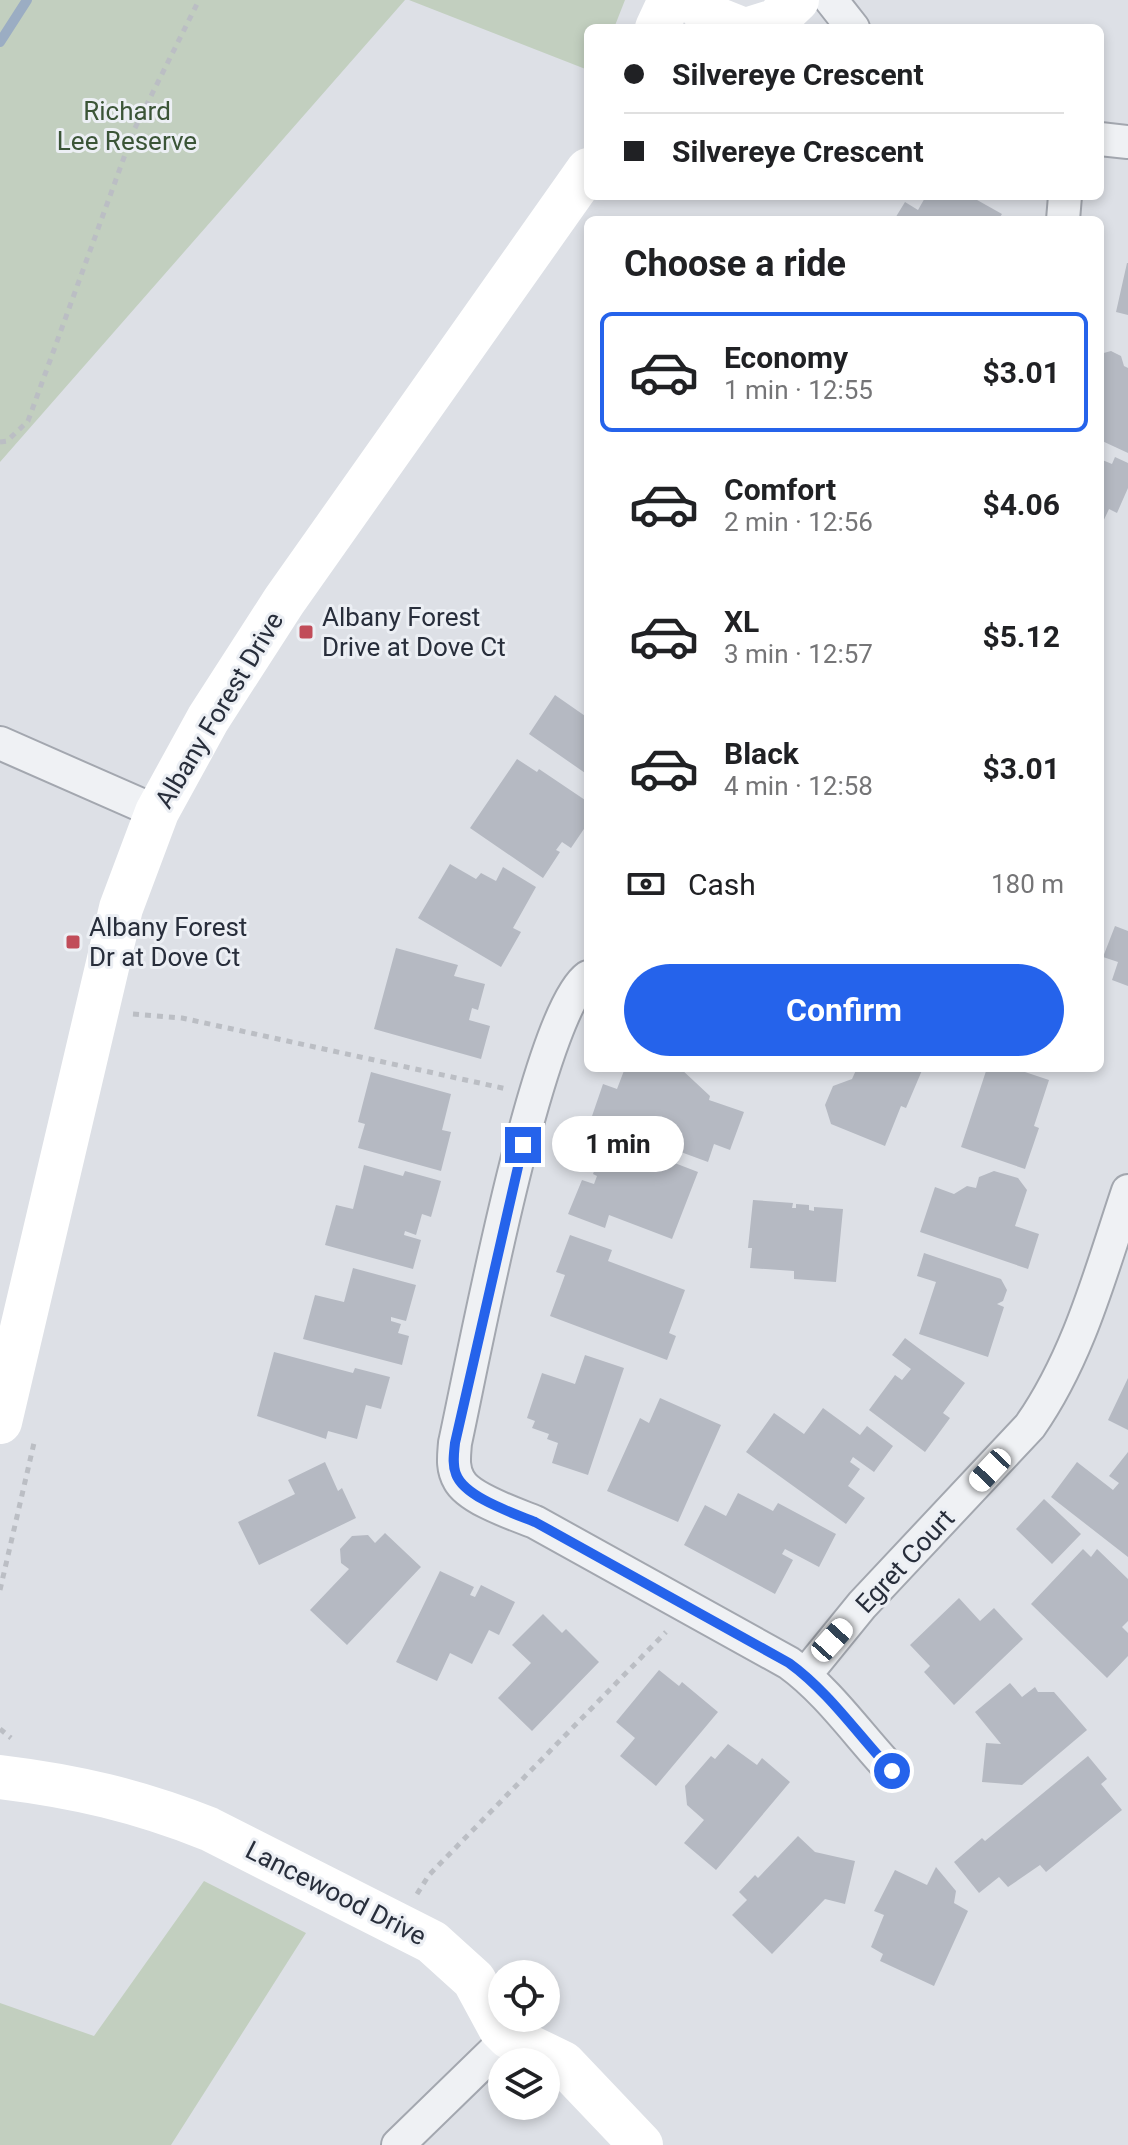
<!DOCTYPE html>
<meta charset="utf-8">
<style>
:root{--surface:#fff;--page:#f6f6f6;--text:#202124;--muted:#757577;--line:#e0e0e0;--accent:#2563eb}
body{margin:0;font-family:Roboto,sans-serif;background:var(--page);color:var(--text);height:100vh;display:flex;flex-direction:column;font-size:30px;white-space:nowrap}
*{box-sizing:border-box;margin:0}
p{font-size:26px;color:var(--muted)}
.icon{flex:none;width:44px;height:44px;fill:none;stroke:currentColor;stroke-width:2;stroke-linecap:round;stroke-linejoin:round}
.map{position:relative;flex:1;overflow:hidden}
.details{position:absolute;left:584px;top:216px;width:520px;height:856px;display:flex;flex-direction:column;background:var(--surface);border-radius:12px;box-shadow:0 4px 12px #0003}
.details>*{flex:none}
.hud{position:absolute;left:584px;top:24px;width:520px;height:176px;border-radius:12px;box-shadow:0 4px 12px #0003;display:grid;align-content:center;height:176px;padding:0 40px;background:var(--surface)}
.tools{position:absolute;left:488px;top:1960px;display:grid;gap:16px}
.tools a{display:grid;place-items:center;width:72px;height:72px;border-radius:50%;background:var(--surface);box-shadow:0 4px 12px #0003;font-size:40px}
.end{position:absolute;width:36px;height:36px;margin:-18px;border:10px solid #2563eb;background:#fff;box-shadow:0 0 0 4px #fff}
.from{border-radius:50%}
.bubble{position:absolute;height:56px;border-radius:28px;background:var(--surface);box-shadow:0 4px 12px #0003;font-size:26px;font-weight:700;line-height:56px;text-align:center}
.car{position:absolute;width:24px;height:48px;margin:-24px -12px;border-radius:10px;box-shadow:0 0 6px 2px #0007;background:linear-gradient(#fff 24%,#345 0 40%,#fff 0 76%,#345 0 86%,#fff 0)}
.hud b{display:flex;align-items:center;gap:28px;height:76px;font-size:30px}
.hud b+b{border-top:2px solid var(--line)}
.hud i{width:20px;height:20px;background:var(--text)}
ul{padding:0;list-style:none}
li{display:flex;align-items:center;gap:24px;height:120px;margin:0 16px 12px;padding:0 24px;border:4px solid transparent;border-radius:12px}
li div{flex:1}
li b{display:block;font-size:30px}
li em{font-style:normal;font-weight:700}
li.on{border-color:var(--accent)}
li>.icon{width:72px;height:72px;stroke-width:1.5}
h2{padding:0 40px;font-size:36px;line-height:96px}
.pay{display:flex;align-items:center;gap:20px;height:88px;padding:0 40px;font-size:30px}
.pay p{margin-inline-start:auto}
.button{display:flex;gap:16px;margin-top:auto;padding:16px 40px}
.button a{flex:1;height:92px;border-radius:48px;background:var(--accent);color:#fff;font-size:32px;font-weight:700;line-height:92px;text-align:center}
.map>svg:first-child{display:block}
.green{fill:#c2cfbf}
.lines{fill:none;stroke-linecap:round;stroke-linejoin:round}
.stream{stroke:#9badc3;stroke-width:10}
.building{fill:#b5b9c2}
.street-casing{stroke:#a3a7af;stroke-width:36}
.path{stroke:#bbbec4;stroke-width:5;stroke-dasharray:6 6;stroke-linecap:butt}
.street{stroke:#eff1f4;stroke-width:32}
.secondary{stroke:#fff;stroke-width:44}
.route{stroke:#2563eb;stroke-width:10}
.poi-dot{fill:#c14c59;stroke:#eceff4;stroke-width:3}
.labels{text-anchor:middle;stroke-width:6;stroke-linejoin:round;paint-order:stroke}
.park-label{font-size:26px;fill:#3b5537;stroke:#eceff4}
.poi-label{font-size:26px;fill:#282e3b;stroke:#eceff4;text-anchor:start}
.street-label{font-size:26px;fill:#282e3b;stroke:#eceff4}
</style>
<div class="map">
<svg width="1128" height="2145" viewBox="0 0 1128 2145">
<rect width="100%" height="100%" fill="#dde0e6"/>
<!-- green -->
<path class="green" d="M0 0H405L0 462Z
M409 0H625L614 28H588V70Z
M204 1881 306 1933 171 2145H0V2003L94 2036Z"/>
<g class="lines">
<!-- stream -->
<path class="stream" d="M0 42 27 0"/>
</g>
<!-- building -->
<path class="building" d="M926 196H970L1002 214 998 220H894L905 202 918 210Z
M1127 263H1128V315L1116 312Z
M1111 351 1121 356 1124 366 1128 368V453L1100 440V354Z
M1115 457 1128 463V488L1117 513 1109 509 1102 524 1100 459 1112 464Z
M555 695 588 718V775L529 734Z
M517 759 537 772 539 769 588 802V823L571 848 562 842 556 850 560 852 543 878 470 828Z
M450 864 476 879 481 873 496 881 503 867 536 887 513 928 521 932 501 967 418 918Z
M1115 926 1128 931V986L1112 980 1118 962 1103 957Z
M396 948 458 965 454 976 485 984 478 1010 472 1008 469 1020 490 1026 481 1059 374 1029Z
M625 1068H680L710 1096 709 1100 744 1112 730 1150 714 1144 708 1162 591 1119 603 1084 617 1089Z
M857 1068H923L906 1108 901 1106 885 1146 831 1124 825 1105 833 1086 852 1079Z
M987 1068H1013L1049 1080 1034 1126 1039 1128 1025 1169 961 1147Z
M371 1072 451 1094 442 1130 451 1132 441 1171 358 1148 365 1124 358 1122Z
M607 1137 698 1172 672 1239 609 1215 605 1228 568 1214 582 1180 594 1184 597 1176 593 1174Z
M364 1165 403 1176 405 1171 441 1181 431 1217 422 1214 416 1235 405 1231 404 1235 421 1240 413 1269 325 1245 336 1205 353 1209Z
M994 1171 1018 1178 1027 1190 1015 1226 1039 1234 1028 1269 920 1232 935 1187 954 1194 967 1186 976 1188 979 1177Z
M753 1200 793 1203 792 1208H796V1204L809 1205V1210L814 1211V1207L843 1209 836 1282 794 1279V1271L750 1268 752 1248H748Z
M570 1235 612 1250 608 1261 685 1290 669 1333 676 1336 667 1360 550 1316 565 1275 556 1272Z
M924 1253 1001 1279 1007 1290 1003 1301 997 1304 1004 1307 988 1357 919 1334 936 1282 917 1276Z
M353 1268 416 1285 406 1321 391 1317V1321L401 1324 398 1333 409 1336 402 1365 303 1339 315 1295 344 1302Z
M905 1338 965 1383 943 1413 950 1418 925 1452 869 1410 895 1375 902 1380 911 1369 892 1355Z
M274 1352 353 1373 355 1368 390 1377 381 1409 366 1405 357 1439 328 1431 326 1439 257 1416Z
M585 1355 624 1368 588 1475 552 1463 558 1443 547 1439 549 1434 532 1428 535 1421 527 1418 542 1373 575 1384Z
M1128 1378V1430L1108 1420Z
M660 1398 721 1425 678 1522 607 1491 640 1418 649 1423Z
M823 1408 860 1435 867 1426 893 1446 874 1472 853 1457 850 1462 860 1469 848 1486 865 1498 846 1524 746 1452 774 1413 804 1434Z
M1128 1452V1557L1051 1497 1077 1462 1113 1490 1119 1483 1109 1476Z
M325 1462 338 1491 342 1488 356 1518 259 1565 238 1522 295 1494 288 1480Z
M738 1493 773 1511 778 1503 836 1534 819 1567 785 1549 782 1554 793 1560 775 1594 684 1545 705 1505 726 1516Z
M1044 1499 1081 1534 1052 1564 1016 1529Z
M385 1533 421 1567 347 1645 310 1610 349 1569 341 1563 340 1549 352 1536 368 1535 375 1543Z
M1083 1549 1091 1557 1097 1549 1128 1579V1621L1122 1627 1128 1633V1656L1107 1678 1031 1604Z
M440 1571 474 1587 470 1595 475 1597 481 1585 515 1602 499 1635 489 1630 472 1664 450 1653 437 1681 396 1662Z
M959 1598 980 1621 994 1608 1023 1639 954 1705 924 1672 930 1666 910 1645Z
M543 1614 562 1633 566 1629 599 1662 532 1731 498 1698 531 1663 512 1645Z
M659 1670 679 1686 682 1682 718 1712 656 1786 620 1756 635 1738 616 1722Z
M1010 1683 1022 1697 1035 1687 1038 1692H1054L1087 1730 1022 1785 982 1782 986 1743 1001 1744 975 1712Z
M728 1744 757 1765 762 1758 790 1782 716 1870 684 1843 704 1820 687 1805 685 1786 711 1756 715 1759Z
M1088 1756 1107 1779 1101 1784 1122 1810 1046 1872 1040 1865 1008 1887 999 1877 979 1893 954 1862 982 1838 985 1841Z
M798 1836 815 1852 855 1861 845 1904 825 1899 772 1954 732 1915 747 1900 739 1892 755 1875 758 1878Z
M936 1867 956 1891 954 1903 968 1911 934 1986 880 1961 883 1954 871 1947 884 1915 874 1911 895 1870 927 1885Z"/>
<g class="lines">
<!-- street casing -->
<g class="street-casing">
<path id="street" d="M831 0 853 28
M1100 139 1128 142
M1063 220 1065 196
M0 743 157 812
M588 977C537 1013 472 1366 455 1443 454 1456 452 1468 459 1480 469 1499 515 1514 535 1522L789 1663C829 1692 858 1735 892 1771
M805 1675 862 1605 1030 1426C1079 1356 1101 1271 1128 1191
M398 2145 509 2037"/>
</g>
<!-- path -->
<path class="path" d="M0 442 7 441 28 421 134 130 199 0
M133 1014 182 1018 507 1089
M0 1590 34 1443
M0 1729 11 1738
M417 1894 429 1875 666 1632"/>
<!-- street -->
<use href="#street" class="street"/>
<!-- secondary -->
<path class="secondary" d="M694 0 707 15 739 28
M657 28 670 0
M752 28 775 21 797 0
M0 1422 121 908 157 812 208 719 284 601 588 170
M0 1777C75 1786 139 1801 209 1829L432 1942 474 1980 500 2028 509 2037 563 2063 641 2145"/>
</g>
<g class="lines">
<!-- route -->
<path class="route" d="M523 1145 455 1443C454 1454 452 1464 456 1474 464 1497 513 1513 535 1522L789 1663C829 1692 858 1735 892 1771"/>
</g>
<!-- markers -->
<g class="poi-dot">
<rect x="298" y="624" width="16" height="16" rx="4"/>
<rect x="65" y="934" width="16" height="16" rx="4"/>
</g>
<g class="labels">
<!-- park labels -->
<g class="park-label">
<text x="127" y="120">Richard<tspan x="127" dy="30">Lee Reserve</tspan></text>
</g>
<!-- poi labels -->
<g class="poi-label">
<text x="322" y="626">Albany Forest<tspan x="322" dy="30">Drive at Dove Ct</tspan></text>
<text x="89" y="936">Albany Forest<tspan x="89" dy="30">Dr at Dove Ct</tspan></text>
</g>
<!-- street labels -->
<g class="street-label">
<text transform="translate(219 710) rotate(-59)" y="9">Albany Forest Drive</text>
<text transform="translate(905 1561) rotate(-47)" y="9">Egret Court</text>
<text transform="translate(336 1893) rotate(27)" y="9">Lancewood Drive</text>
</g>
</g>
</svg>
<div class="tools">
<a><svg class="icon" aria-label="locate" viewBox="0 0 24 24"><circle cx="12" cy="12" r="6"/><path d="M12 2v4M12 18v4M2 12h4M18 12h4"/></svg></a>
<a><svg class="icon" aria-label="layers" viewBox="0 0 24 24"><path d="M12 4l9 5-9 5-9-5zM3 14l9 5 9-5"/></svg></a>
</div>
<i class="end from" style="left:892px;top:1771px"></i>
<i class="end" style="left:523px;top:1145px"></i>
<div class="bubble" style="left:552px;top:1116px;width:132px">1 min</div>
<i class="car" style="left:990px;top:1470px;rotate:223deg"></i>
<i class="car" style="left:832px;top:1640px;rotate:42deg"></i>
<div class="hud">
<b><i class="from"></i>Silvereye Crescent</b>
<b><i></i>Silvereye Crescent</b>
</div>
<section class="details">
<h2>Choose a ride</h2>
<ul>
<li class="on"><svg class="icon" aria-label="car" viewBox="0 0 24 24"><path d="M5 17H2v-5l4-1 3-4h7l3 4 3 1v5h-3M9 17h6M6 11h13"/><circle cx="7" cy="17" r="2"/><circle cx="17" cy="17" r="2"/></svg><div><b>Economy</b><p>1 min · 12:55</p></div><em>$3.01</em></li>
<li><svg class="icon" aria-label="car" viewBox="0 0 24 24"><path d="M5 17H2v-5l4-1 3-4h7l3 4 3 1v5h-3M9 17h6M6 11h13"/><circle cx="7" cy="17" r="2"/><circle cx="17" cy="17" r="2"/></svg><div><b>Comfort</b><p>2 min · 12:56</p></div><em>$4.06</em></li>
<li><svg class="icon" aria-label="car" viewBox="0 0 24 24"><path d="M5 17H2v-5l4-1 3-4h7l3 4 3 1v5h-3M9 17h6M6 11h13"/><circle cx="7" cy="17" r="2"/><circle cx="17" cy="17" r="2"/></svg><div><b>XL</b><p>3 min · 12:57</p></div><em>$5.12</em></li>
<li><svg class="icon" aria-label="car" viewBox="0 0 24 24"><path d="M5 17H2v-5l4-1 3-4h7l3 4 3 1v5h-3M9 17h6M6 11h13"/><circle cx="7" cy="17" r="2"/><circle cx="17" cy="17" r="2"/></svg><div><b>Black</b><p>4 min · 12:58</p></div><em>$3.01</em></li>
</ul>
<div class="pay"><svg class="icon" aria-label="cash" viewBox="0 0 24 24"><path d="M3 7h18v10H3z"/><circle cx="12" cy="12" r="2"/></svg>Cash<p>180 m</p></div>
<div class="button"><a>Confirm</a></div>
</section>
</div>
